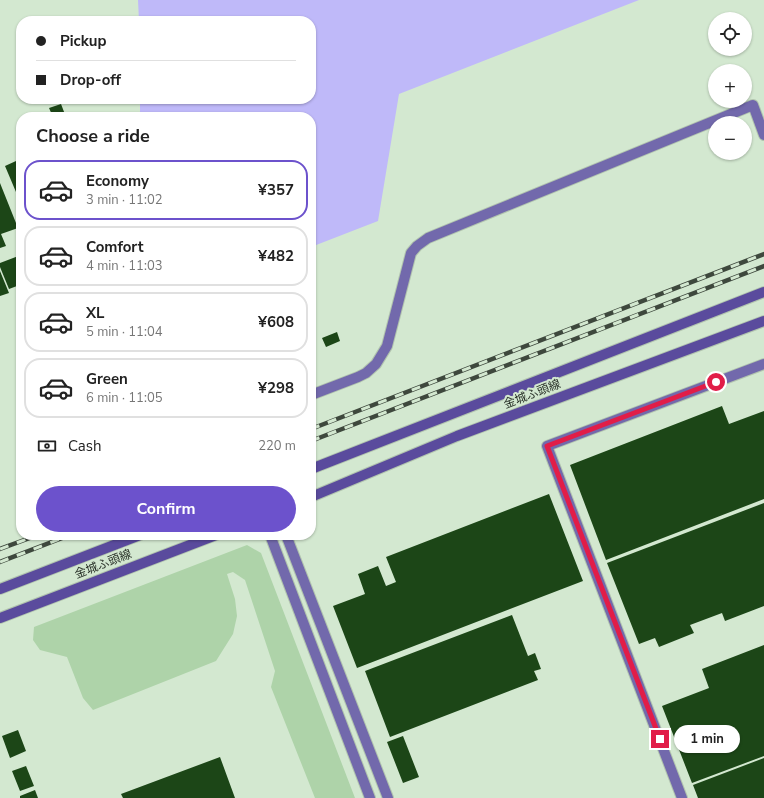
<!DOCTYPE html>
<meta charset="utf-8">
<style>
:root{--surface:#fff;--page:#f6f6f6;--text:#222;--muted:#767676;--line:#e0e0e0;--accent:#6c52cc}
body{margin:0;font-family:"Nunito Sans","Noto Sans JP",sans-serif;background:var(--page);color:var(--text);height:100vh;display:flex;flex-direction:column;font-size:15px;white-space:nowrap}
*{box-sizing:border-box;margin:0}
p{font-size:13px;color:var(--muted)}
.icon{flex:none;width:22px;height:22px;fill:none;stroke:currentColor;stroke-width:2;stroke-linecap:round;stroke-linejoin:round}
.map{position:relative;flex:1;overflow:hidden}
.details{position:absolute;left:16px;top:112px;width:300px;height:428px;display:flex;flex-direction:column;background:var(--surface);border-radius:16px;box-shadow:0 1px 3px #0004}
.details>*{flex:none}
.top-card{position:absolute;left:16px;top:16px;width:300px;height:88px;border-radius:16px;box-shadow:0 1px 3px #0004;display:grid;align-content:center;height:88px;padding:0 20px;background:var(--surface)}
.buttons{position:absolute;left:708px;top:12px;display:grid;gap:8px}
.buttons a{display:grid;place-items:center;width:44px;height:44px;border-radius:50%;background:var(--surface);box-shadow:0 1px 3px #0004;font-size:20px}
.end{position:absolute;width:18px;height:18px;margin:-9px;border:5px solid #e11d48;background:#fff;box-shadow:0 0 0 2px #fff}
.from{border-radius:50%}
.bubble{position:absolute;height:28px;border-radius:14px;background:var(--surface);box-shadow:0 1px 3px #0004;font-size:13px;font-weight:700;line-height:28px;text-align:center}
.top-card b{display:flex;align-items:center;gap:14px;height:38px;font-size:15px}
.top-card b+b{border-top:1px solid var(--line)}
.top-card i{width:10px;height:10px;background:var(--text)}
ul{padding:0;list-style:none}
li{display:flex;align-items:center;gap:12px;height:60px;margin:0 8px 6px;padding:0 12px;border:2px solid var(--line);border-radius:16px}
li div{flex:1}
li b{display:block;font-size:15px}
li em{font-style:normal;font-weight:700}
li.selected{border-color:var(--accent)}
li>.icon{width:36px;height:36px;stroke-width:1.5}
h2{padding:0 20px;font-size:18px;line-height:48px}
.pay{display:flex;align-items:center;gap:10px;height:44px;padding:0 20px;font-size:15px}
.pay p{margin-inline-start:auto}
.button{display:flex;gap:8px;margin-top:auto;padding:8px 20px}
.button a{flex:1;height:46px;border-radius:24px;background:var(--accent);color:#fff;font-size:16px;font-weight:700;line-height:46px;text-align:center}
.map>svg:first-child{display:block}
.green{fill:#aed3a9}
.water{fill:#bfb9f9}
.building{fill:#1c4617}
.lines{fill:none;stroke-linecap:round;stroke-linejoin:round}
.secondary-casing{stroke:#b1c3ae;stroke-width:12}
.primary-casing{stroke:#b1c3ae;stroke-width:12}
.secondary{stroke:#7269ac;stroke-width:10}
.primary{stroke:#5a4b9d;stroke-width:10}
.rail-casing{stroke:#3e483d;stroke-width:4.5}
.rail{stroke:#d3e8d0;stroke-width:3;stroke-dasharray:9;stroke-linecap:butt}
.route{stroke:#e11d48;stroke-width:5}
.labels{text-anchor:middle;stroke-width:4;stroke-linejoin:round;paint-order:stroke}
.street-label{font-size:12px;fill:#293128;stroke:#d3e8d0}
</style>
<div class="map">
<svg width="764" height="798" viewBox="0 0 764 798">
<rect width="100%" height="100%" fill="#d3e8d0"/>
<!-- green -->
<path class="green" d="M247 545 261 553 355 798H315L271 687 275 671 245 580 233 572 227 574 235 599 237 616 233 634 216 661 93 710 83 698 67 657 40 650 33 640 34 627Z"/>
<!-- water -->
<path class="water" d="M138 0H639L399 94 378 221 311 247V117H140V99H311V21H139Z"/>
<!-- building -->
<path class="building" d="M61 104 66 117H53L49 108Z
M16 161 20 172H21V190L16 192 5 166Z
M0 183 18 228 1 234 6 246 0 248Z
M21 255V293H20L17 286 9 289 0 267V263Z
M0 271 9 293 0 296Z
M337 332 340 341 326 347 322 338Z
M722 406 729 424 764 411V499L606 560 570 465Z
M549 494 583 581 357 668 333 606 365 594 358 574 378 566 386 586 396 582 386 557Z
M764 503V606L725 621 722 613 690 625 694 633 659 647 655 638 639 644 607 563Z
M512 615 528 656 535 653 541 669 534 671 538 680 390 737 365 671Z
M764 645V756L692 783 662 706 709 688 702 669Z
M18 730 26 751 10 758 2 736Z
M403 736 419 777 403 783 387 742Z
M220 757 235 798H123L121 794Z
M764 758V798H698L693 785Z
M26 766 34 786 20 791 12 771Z
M35 790 38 798H20V796Z"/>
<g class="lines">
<!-- secondary casing -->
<g class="secondary-casing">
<path id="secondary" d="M311 395 358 377 366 373 376 364 387 346 411 253 417 246 428 238 753 105 764 135
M270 535 370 798
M286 535 388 798
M682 798 547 446 764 364"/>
</g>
<!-- primary casing -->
<g class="primary-casing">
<path id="primary" d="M311 469 764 292
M311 497 457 436 764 321
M0 589 140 535
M0 618 216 535"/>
</g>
<!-- secondary -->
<use href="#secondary" class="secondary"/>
<!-- primary -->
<use href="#primary" class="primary"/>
<!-- rail casing -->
<g class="rail-casing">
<path id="rail" d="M311 429 764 254
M311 441 764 266
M0 549 38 535
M0 562 70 535"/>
</g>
<!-- rail -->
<use href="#rail" class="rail"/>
</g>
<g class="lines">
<!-- route -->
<path class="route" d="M660 739 547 446 716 382"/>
</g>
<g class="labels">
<!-- street labels -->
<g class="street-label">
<text transform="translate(532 394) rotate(-21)" y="4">金城ふ頭線</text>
<text transform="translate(103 564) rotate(-21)" y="4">金城ふ頭線</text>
</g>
</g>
</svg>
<div class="buttons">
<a><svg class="icon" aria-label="locate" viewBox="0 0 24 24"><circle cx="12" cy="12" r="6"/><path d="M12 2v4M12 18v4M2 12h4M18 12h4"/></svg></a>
<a>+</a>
<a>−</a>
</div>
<i class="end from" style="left:716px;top:382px"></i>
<i class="end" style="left:660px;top:739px"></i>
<div class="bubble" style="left:674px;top:725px;width:66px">1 min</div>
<div class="top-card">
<b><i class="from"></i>Pickup</b>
<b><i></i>Drop-off</b>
</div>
<section class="details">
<h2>Choose a ride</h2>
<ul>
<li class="selected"><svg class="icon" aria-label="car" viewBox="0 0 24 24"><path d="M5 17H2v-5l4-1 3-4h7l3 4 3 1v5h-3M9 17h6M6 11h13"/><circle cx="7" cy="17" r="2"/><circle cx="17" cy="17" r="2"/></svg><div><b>Economy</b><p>3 min · 11:02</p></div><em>¥357</em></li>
<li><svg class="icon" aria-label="car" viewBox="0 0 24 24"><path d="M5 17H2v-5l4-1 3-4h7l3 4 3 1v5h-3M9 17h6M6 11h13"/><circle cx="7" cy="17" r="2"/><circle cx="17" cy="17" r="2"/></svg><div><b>Comfort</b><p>4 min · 11:03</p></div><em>¥482</em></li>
<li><svg class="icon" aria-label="car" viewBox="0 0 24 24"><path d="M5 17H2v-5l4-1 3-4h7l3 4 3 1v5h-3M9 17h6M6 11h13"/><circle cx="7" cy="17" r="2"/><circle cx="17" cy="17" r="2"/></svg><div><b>XL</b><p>5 min · 11:04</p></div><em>¥608</em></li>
<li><svg class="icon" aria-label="car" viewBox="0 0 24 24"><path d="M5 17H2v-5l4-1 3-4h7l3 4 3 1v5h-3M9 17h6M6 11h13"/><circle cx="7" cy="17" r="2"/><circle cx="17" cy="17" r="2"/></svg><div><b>Green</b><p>6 min · 11:05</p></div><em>¥298</em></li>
</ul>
<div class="pay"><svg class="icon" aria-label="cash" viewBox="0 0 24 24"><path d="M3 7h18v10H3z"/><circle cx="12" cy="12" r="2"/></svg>Cash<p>220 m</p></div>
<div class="button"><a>Confirm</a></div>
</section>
</div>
